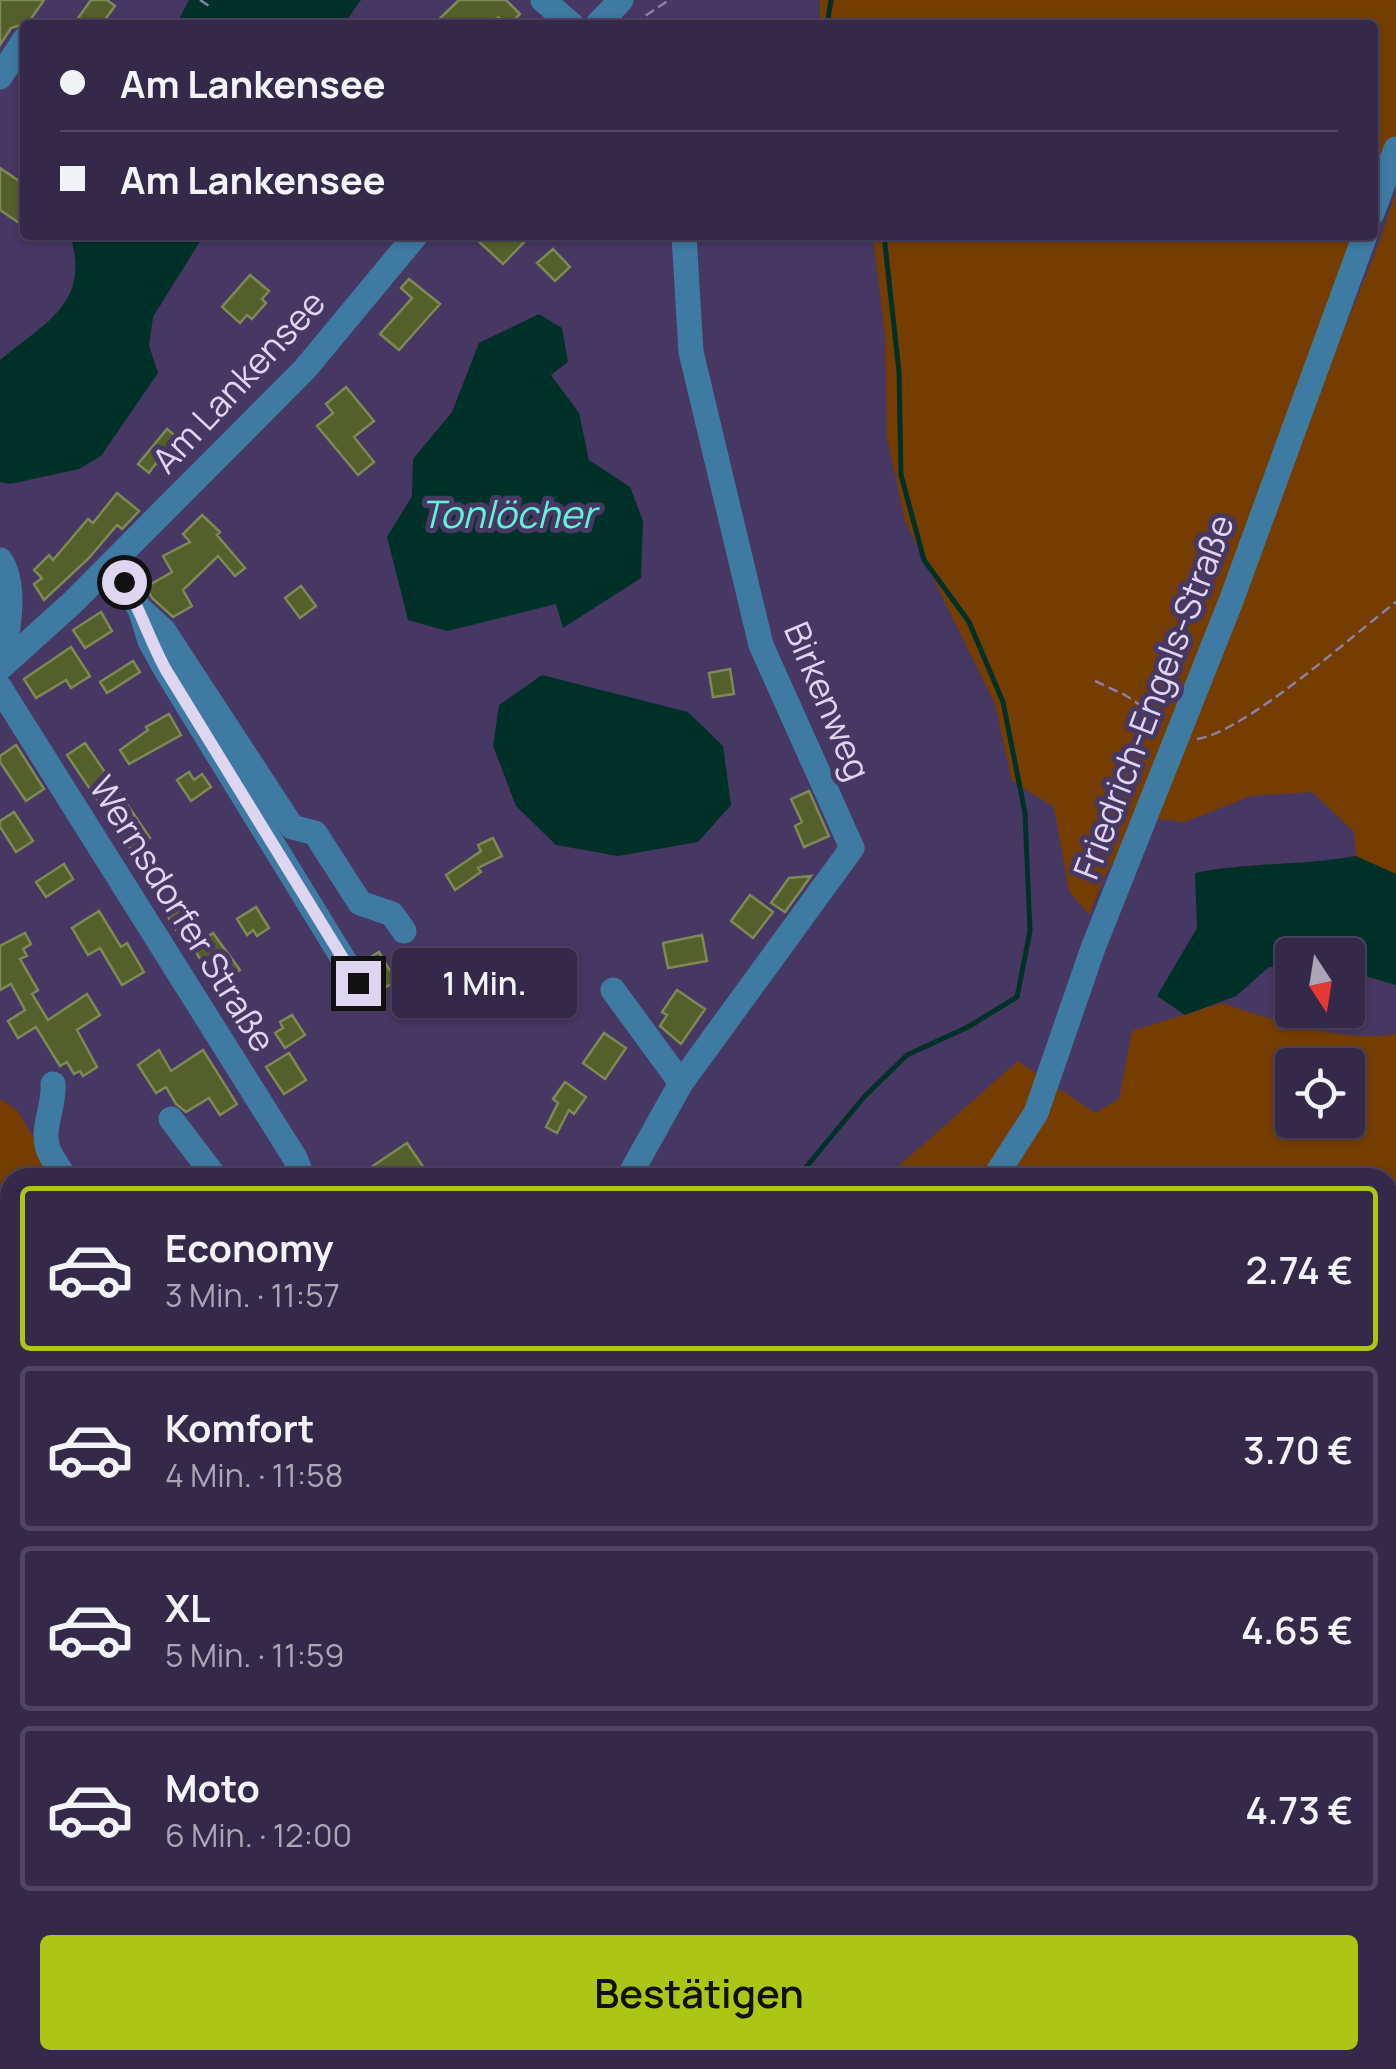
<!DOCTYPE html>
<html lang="de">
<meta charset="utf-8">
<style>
:root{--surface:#35294a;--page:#3d3151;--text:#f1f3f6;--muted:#aaa6b5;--line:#4f4562;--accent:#abc614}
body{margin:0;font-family:Manrope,sans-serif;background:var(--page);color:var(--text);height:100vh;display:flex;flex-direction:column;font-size:38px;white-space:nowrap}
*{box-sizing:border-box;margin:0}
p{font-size:32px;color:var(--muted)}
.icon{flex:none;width:55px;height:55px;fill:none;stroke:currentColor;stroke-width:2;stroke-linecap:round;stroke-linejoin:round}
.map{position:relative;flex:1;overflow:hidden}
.drawer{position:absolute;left:0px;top:1168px;width:1398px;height:902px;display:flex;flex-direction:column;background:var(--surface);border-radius:30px 30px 0 0;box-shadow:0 2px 8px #0004,0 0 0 2px var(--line)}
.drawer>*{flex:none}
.top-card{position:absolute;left:20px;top:20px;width:1358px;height:220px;border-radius:10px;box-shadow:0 2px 8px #0004,0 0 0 2px var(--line);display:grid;align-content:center;height:220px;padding:0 40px;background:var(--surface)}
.needle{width:65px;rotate:168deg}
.fabs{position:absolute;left:1275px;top:938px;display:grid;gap:20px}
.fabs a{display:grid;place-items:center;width:90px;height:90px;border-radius:10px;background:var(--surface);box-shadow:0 2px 8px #0004,0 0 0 2px var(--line);font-size:50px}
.end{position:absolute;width:45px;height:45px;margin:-22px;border:12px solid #ded5f0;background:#111;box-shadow:0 0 0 5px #111}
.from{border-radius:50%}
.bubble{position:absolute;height:70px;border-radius:10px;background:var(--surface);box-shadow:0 2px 8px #0004,0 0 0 2px var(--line);font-size:32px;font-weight:600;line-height:70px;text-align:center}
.top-card b{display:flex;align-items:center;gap:35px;height:95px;font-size:38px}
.top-card b+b{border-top:2px solid var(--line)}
.top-card i{width:25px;height:25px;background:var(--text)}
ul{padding:18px 0 0;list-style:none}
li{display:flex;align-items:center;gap:30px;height:165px;margin:0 20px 15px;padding:0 20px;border:5px solid var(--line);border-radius:10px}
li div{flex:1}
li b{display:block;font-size:38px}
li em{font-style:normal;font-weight:600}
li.selected{border-color:var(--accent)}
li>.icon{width:90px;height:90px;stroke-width:1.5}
.cta{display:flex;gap:20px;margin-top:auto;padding:20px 40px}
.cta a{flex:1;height:115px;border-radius:10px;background:var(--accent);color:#111;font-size:40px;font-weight:600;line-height:115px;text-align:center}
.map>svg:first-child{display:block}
.green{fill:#753e00;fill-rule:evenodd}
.water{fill:#003129}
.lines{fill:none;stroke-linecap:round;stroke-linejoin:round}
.stream{stroke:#003129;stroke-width:5}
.building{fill:#555f2c;stroke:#7e8a55;stroke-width:2.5}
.path{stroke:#8c80a4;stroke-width:2.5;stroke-dasharray:10 5;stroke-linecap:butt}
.minor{stroke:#3e7aa1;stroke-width:25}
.highway{stroke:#6bc1f9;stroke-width:30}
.route{stroke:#ded5f0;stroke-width:12}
.labels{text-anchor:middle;stroke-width:10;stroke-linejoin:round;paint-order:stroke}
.street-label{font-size:35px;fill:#ded5f0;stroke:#473763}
.water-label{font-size:38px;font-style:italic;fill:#61f3d9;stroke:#473763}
</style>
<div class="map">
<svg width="1396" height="2069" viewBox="0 0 1396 2069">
<rect width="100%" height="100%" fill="#473763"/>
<!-- green -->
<path class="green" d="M820 0H1396V144L1373 207 1372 25H820Z
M1396 192V874L1356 856 1354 832 1312 792 1251 796 1185 822 1157 819 1291 460 1376 251Z
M873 235H1362L1142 816 1105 875 1089 915 1069 891 1054 807 1012 781 995 704 905 521 887 437 885 335Z
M1222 1003C1268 1019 1348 1044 1396 1034V1395L1388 1401V1178H885L1018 1061 1095 1113 1119 1099 1132 1031ZM1292 1065H1348V1120H1292Z
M0 1099 17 1110 57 1177 10 1178V1375L0 1379Z
M10 1405V1800L0 1801V1411Z
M1396 1549V2069H0V1956L10 1955V2060H1388V1553Z"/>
<!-- water -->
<path class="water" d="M189 0H361L343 25H176Z
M70 235H204L153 317 149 346 158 373 101 456 79 469 10 484 0 482V360C47 321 91 303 70 235Z
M539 314 562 328 568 362 551 375 579 413 589 460 630 487 643 521 641 578 563 628 556 604 447 631 408 620 387 537 412 496 413 459 452 412 479 343Z
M542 675 688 712 723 746 731 805 698 842 618 856 556 845 516 806 493 746 499 705Z
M1356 856 1396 874V985L1348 971V955H1292V967H1269L1236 996 1185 1015 1157 996 1197 928 1195 873C1248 862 1302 866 1356 856Z"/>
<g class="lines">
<!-- stream -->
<path class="stream" d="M827 25 831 0
M797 1178 864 1097 907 1055 968 1027 1017 997 1030 931 1025 813 1003 702 969 622 924 560 901 475 899 372 884 235"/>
</g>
<!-- building -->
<path class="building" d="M0 0H44L28 23 11 28 0 45Z
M91 0H107L115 6 101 25H73Z
M459 0H506L520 14 509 25 498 17 489 25H433Z
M0 168 25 185V227L0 210Z
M472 235H531L503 264Z
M553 249 570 267 555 281 537 263Z
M250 275 269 291 262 299 266 303 252 319 247 315 240 323 222 307Z
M409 279 440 304 399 350 380 334 412 298 401 288Z
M346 387 374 421 354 437 374 462 358 475 317 426 333 413 326 404Z
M167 429 183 442 162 468 156 463 149 473 138 464Z
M117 493 139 511 122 529 117 525 89 558 44 600 34 584 42 578 34 570 49 555 53 560 88 519 93 523Z
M202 515 220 532 217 535 245 568 235 576 218 556 183 590 192 606 173 617 152 598 146 587 172 572 163 556 190 542 183 534Z
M301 586 316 606 300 618 285 598Z
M101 612 112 631 85 648 73 630Z
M71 647 90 676 71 688 66 680 36 698 24 679Z
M133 661 140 672 107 693 100 682Z
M730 669 734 694 713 697 709 673Z
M169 714 181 735 129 764 120 750 148 730 146 727Z
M85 743 150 838 131 850 67 755Z
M16 745 44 789 26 801 0 762V756Z
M189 772 194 780 202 774 211 787 191 801 177 780Z
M809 791 829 836 804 847 795 826 802 822 791 799Z
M14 812 33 841 16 852 0 827V821Z
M493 838 502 856 478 868 481 872 455 890 446 875 481 851 478 845Z
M64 864 73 879 46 897 36 882Z
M811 876 785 912 771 903 789 878Z
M750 895 773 912 753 938 731 921Z
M187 905 207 937 213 933 240 970 226 979 218 968 209 973 184 933 180 936 168 917Z
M256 907 269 928 257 936 253 930 247 935 237 919Z
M99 911 121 947 127 943 144 972 122 985 100 948 88 955 72 928Z
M25 933 31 944 23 949 27 956 20 959 38 990 32 994 48 1020 87 994 100 1015 77 1030 97 1067 83 1076 80 1071 74 1074 67 1062 60 1066 36 1027 18 1038 8 1021 25 1010 11 984 0 990V946Z
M702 935 707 961 668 968 663 943Z
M379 952 396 981 377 992 364 961Z
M677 990 705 1009 681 1044 660 1026 667 1015 662 1012Z
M292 1015 305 1035 285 1048 275 1033 283 1028 280 1022Z
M604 1033 626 1048 605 1079 583 1063Z
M159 1050 171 1071 203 1050 237 1104 220 1115 209 1098 186 1112 176 1104 166 1087 156 1093 138 1065Z
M289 1053 306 1080 284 1094 266 1067Z
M565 1082 586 1097 574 1114 569 1110 557 1133 546 1127 558 1103 553 1099Z
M407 1143 424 1168 410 1178H355Z"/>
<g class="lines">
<!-- path -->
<path class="path" d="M200 0 209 6
M632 20H639L669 0
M176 21 181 25
M1095 681 1125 695 1161 719
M1197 739C1245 732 1353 635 1396 602
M1388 1327 1396 1330
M1388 1611 1396 1606
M596 2069 615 2060"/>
<!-- minor -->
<path class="minor" d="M543 0 572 25
M597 25 621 0
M0 77 25 39
M1372 213 1396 149
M0 560C16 581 10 634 0 657
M105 570 124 582 139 608 164 631 292 827 315 833 360 903 392 914 404 931
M141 612 150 641 166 670 358 983
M0 668 72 603 305 369 416 235
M0 688 295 1158 303 1178
M613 990 681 1083
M53 1084C55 1105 41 1128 48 1149 52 1159 60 1169 65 1178
M171 1119 216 1178
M628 1178 681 1083 852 848 761 645 691 352 684 235
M994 1178 1036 1113 1093 948 1231 601 1365 235
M0 1302 10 1316
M0 1388 10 1383
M521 2060 524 2069"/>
<!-- highway -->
<path class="highway" d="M1388 1449 1396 1443
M1388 1495 1396 1489
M0 1861 10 1859
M0 1901 10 1899"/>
</g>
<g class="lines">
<!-- route -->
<path class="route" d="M124 582C141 611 150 641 166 670L358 983"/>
</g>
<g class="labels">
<!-- street labels -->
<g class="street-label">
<text transform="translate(239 382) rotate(-47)" y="12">Am Lankensee</text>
<text transform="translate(1154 697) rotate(-69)" y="12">Friedrich-Engels-Straße</text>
<text transform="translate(827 701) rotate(67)" y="12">Birkenweg</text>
<text transform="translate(182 914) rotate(58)" y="12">Wernsdorfer Straße</text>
</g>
<!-- water labels -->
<g class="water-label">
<text x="508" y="528">Tonlöcher</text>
</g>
</g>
</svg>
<div class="fabs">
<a><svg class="needle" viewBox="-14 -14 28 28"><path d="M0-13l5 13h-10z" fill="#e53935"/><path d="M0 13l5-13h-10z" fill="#aaa6b5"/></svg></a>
<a><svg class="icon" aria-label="locate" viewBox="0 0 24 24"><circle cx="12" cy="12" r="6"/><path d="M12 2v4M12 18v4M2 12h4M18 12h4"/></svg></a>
</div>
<i class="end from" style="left:124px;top:582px"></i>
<i class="end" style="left:358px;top:983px"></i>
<div class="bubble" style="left:392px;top:948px;width:185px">1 Min.</div>
<div class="top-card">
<b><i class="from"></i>Am Lankensee</b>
<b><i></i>Am Lankensee</b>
</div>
<section class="drawer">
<ul>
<li class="selected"><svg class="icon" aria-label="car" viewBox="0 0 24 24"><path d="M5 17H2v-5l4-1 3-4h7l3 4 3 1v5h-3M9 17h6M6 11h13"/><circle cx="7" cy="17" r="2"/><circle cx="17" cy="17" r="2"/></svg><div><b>Economy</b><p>3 Min. · 11:57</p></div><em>2.74 €</em></li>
<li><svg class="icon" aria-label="car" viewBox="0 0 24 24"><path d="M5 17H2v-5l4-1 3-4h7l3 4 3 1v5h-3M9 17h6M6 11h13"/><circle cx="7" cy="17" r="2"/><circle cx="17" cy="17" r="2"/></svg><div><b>Komfort</b><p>4 Min. · 11:58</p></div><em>3.70 €</em></li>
<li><svg class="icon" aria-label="car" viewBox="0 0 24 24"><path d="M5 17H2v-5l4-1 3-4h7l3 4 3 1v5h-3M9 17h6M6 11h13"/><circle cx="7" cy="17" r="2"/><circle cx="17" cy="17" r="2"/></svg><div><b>XL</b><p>5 Min. · 11:59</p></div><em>4.65 €</em></li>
<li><svg class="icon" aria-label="car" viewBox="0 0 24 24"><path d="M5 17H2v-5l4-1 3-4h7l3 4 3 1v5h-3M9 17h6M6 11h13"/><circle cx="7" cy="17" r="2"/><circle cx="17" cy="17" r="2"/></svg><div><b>Moto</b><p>6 Min. · 12:00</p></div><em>4.73 €</em></li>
</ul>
<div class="cta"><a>Bestätigen</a></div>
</section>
</div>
